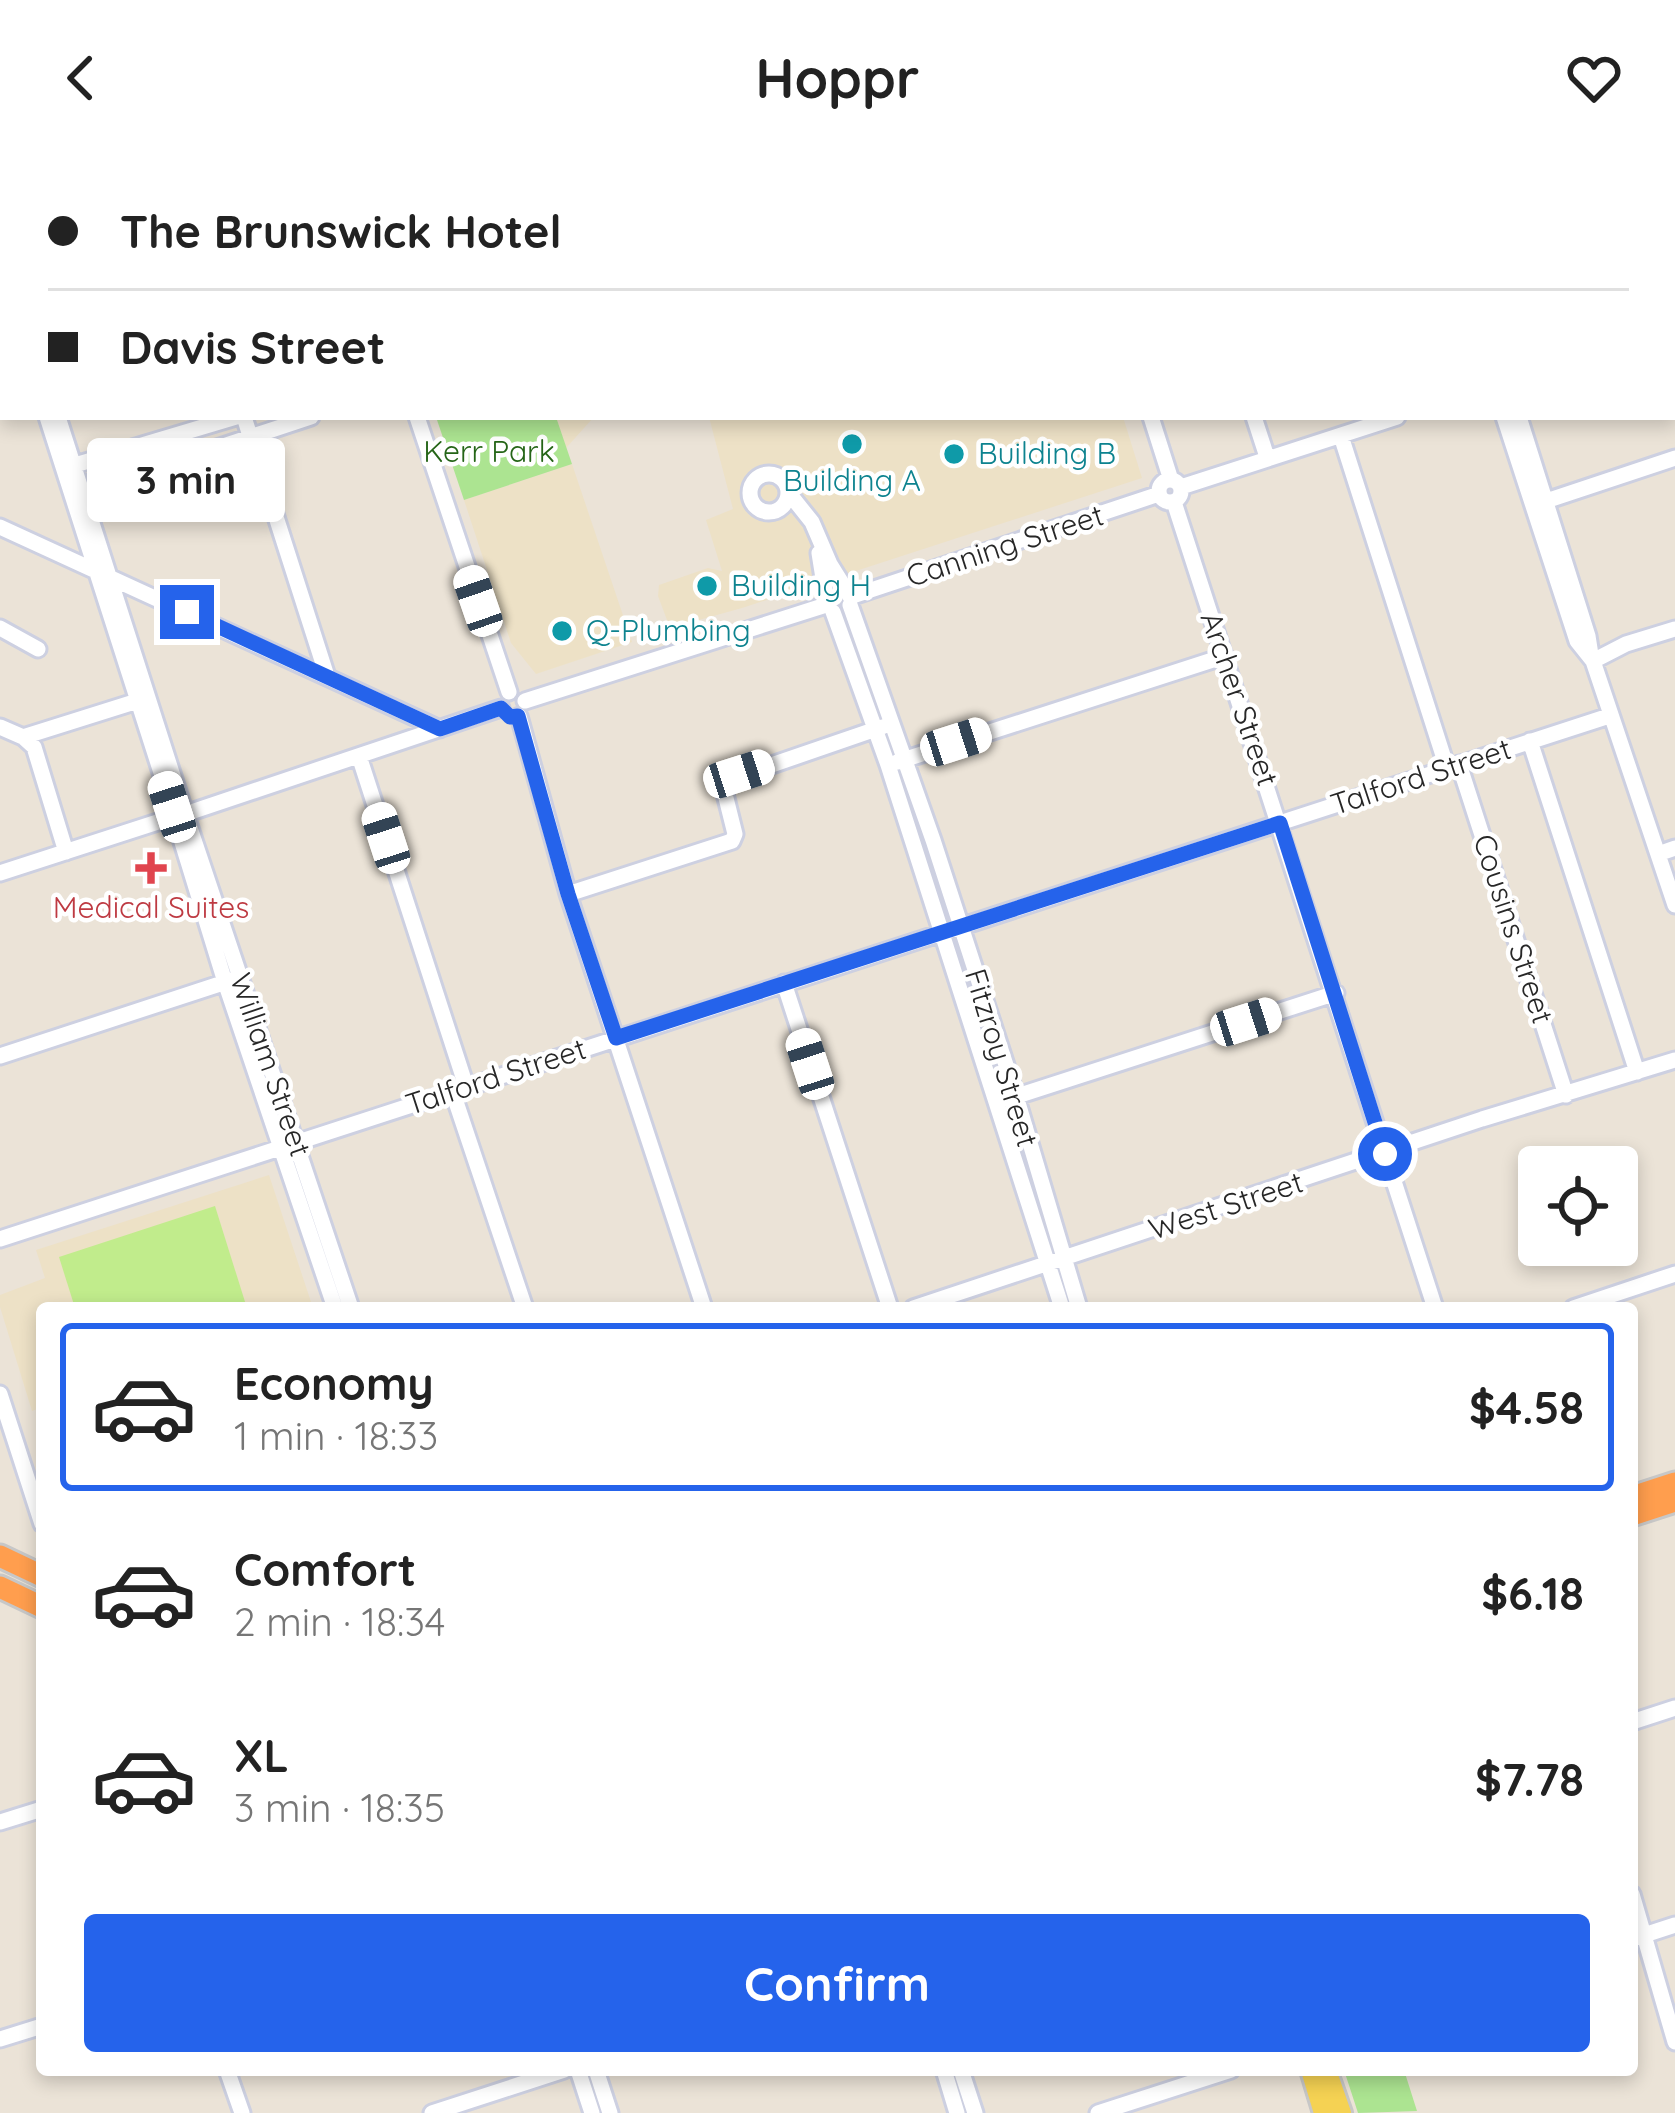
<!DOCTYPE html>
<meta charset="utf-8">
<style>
:root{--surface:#fff;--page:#f6f6f6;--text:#222;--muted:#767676;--line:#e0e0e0;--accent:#2563eb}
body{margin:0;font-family:Quicksand,sans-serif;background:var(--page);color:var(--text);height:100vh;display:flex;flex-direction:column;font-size:45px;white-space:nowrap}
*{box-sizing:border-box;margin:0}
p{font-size:39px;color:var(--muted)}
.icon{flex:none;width:66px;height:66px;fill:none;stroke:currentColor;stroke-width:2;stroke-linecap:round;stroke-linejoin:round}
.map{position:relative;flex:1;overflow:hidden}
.details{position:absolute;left:36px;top:1146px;width:1602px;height:774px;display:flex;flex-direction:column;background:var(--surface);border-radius:12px;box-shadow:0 6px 18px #0003}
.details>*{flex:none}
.top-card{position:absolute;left:0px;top:0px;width:1677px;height:264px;box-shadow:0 6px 18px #0003;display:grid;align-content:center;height:264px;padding:0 48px;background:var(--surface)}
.buttons{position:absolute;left:1518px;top:990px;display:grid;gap:24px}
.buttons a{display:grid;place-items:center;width:120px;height:120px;border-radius:12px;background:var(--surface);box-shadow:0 6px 18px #0003;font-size:60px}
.end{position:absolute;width:54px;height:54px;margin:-27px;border:15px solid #2563eb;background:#fff;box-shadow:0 0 0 6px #fff}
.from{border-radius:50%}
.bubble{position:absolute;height:84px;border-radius:12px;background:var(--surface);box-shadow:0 6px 18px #0003;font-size:39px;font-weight:800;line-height:84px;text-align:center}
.car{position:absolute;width:36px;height:72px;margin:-36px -18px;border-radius:15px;box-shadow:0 0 9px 3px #0007;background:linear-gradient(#fff 24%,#345 0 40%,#fff 0 76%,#345 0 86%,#fff 0)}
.top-card b{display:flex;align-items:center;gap:42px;height:114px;font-size:45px}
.top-card b+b{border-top:3px solid var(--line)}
.top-card i{width:30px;height:30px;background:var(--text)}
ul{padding:21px 0 0;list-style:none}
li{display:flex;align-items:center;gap:36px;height:168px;margin:0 24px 18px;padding:0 24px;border:6px solid transparent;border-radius:12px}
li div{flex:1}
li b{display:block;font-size:45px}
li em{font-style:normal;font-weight:800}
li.current{border-color:var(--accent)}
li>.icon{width:108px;height:108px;stroke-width:1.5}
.primary-button{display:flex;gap:24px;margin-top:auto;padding:24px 48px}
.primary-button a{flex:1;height:138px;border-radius:12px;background:var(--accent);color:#fff;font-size:48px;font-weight:800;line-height:138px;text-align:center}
header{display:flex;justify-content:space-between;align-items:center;height:156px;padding:0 48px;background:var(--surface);font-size:54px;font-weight:800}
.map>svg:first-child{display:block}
.education{fill:#ede1c6}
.medical{fill:#f2d4d5}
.green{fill:#ace491}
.pitch{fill:#c1ec8c}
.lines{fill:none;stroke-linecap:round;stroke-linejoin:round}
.minor-casing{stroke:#cdd0e1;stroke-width:21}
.major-casing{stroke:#c7c7c7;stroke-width:24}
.highway-casing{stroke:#c7c7c7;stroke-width:27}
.minor{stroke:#fff;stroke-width:15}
.major{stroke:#f5d253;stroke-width:18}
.highway{stroke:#ff9e4e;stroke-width:21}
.route{stroke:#2563eb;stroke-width:15}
.culture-dot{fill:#0f9aa8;stroke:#fff;stroke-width:4.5}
.health-dot{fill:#e0444e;stroke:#fff;stroke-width:4.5}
.labels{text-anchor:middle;stroke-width:9;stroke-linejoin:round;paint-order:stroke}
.park-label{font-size:30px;fill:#256517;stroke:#fff}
.culture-label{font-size:30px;fill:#0d838f;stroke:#fff;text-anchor:start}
.street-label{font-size:30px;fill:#272727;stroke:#fff}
.health-label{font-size:30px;fill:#be3a42;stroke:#fff}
</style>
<header><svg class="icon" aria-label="back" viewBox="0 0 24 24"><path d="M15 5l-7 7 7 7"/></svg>Hoppr<svg class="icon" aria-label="heart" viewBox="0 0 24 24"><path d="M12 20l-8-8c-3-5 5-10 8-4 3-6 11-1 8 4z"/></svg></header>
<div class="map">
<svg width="1675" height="1957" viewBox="0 0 1675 1957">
<rect width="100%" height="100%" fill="#ebe3d7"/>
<!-- education -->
<path class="education" d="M588 0H892L893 3H594Z
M556 261H594L566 292Z
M709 261H1123L1142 322 742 452 670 472 658 440 659 429 708 412 722 415 706 364 733 353Z
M572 308 632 486 536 518 511 487 464 344Z
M269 1019 313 1152H42V1251L32 1255 0 1151V1139L45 1122 36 1094Z"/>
<!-- medical -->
<path class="medical" d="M1449 0H1675V151L1674 3Z"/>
<!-- green -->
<path class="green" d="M436 261H556L572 308 464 344Z
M1344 1914H1404L1417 1955 1358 1957Z"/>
<!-- pitch -->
<path class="pitch" d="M215 1050 246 1149 237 1152H75L59 1101Z"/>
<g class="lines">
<!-- minor casing -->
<g class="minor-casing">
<path id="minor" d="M329 0 330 3
M424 0 425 3
M968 0 969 3
M1067 0 1068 3
M1169 0 1170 3
M1423 0 1424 3
M243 3 252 0
M1030 3 1038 0
M1096 3 1106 0
M0 84 3 93
M0 121 3 130
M1674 169H1675
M47 261 172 651
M58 261 182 648
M244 261 326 517
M417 261 509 536
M1151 261 1171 324
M1254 261 1267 301
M1504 261 1577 485 1593 505 1675 749
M1519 261 1588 480 1591 499
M1341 280 1447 612
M65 312 236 261
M750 337a19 19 0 1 1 38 0a19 19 0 1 1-38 0Z
M1159 335a11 11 0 1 1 22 0a11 11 0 1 1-22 0Z
M1181 331 1397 261
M788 336 812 366 830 408 848 437
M74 339 311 261
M1546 345 1675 302
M1174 346 1435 1152
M0 371 440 573
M819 397 826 441
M850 441 1159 338
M850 449 933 684 1016 940 1079 1152
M833 456 888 609 1062 1152
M0 472 38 493
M1593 505 1626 488 1675 473
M525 545 826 449
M519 560 568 738 704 1152
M0 571 23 581
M1530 585 1637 916
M359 600 466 930
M897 606 1225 500
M1459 608 1566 939
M191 656 501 552
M188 666 351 1152
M177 670 225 826 335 1152
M66 696 34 591 23 581 147 542
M1658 698 1675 692
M0 717 170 662
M568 738 732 685 735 678 724 634 728 624 882 571
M784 827 890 1152
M0 900 232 824
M452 934 525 1152
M1008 943 1336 837
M0 1083 1609 560
M913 1152 1482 963 1675 904
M1573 1152 1675 1118
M0 1238 42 1368
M1632 1566 1675 1552
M0 1666 42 1653
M1632 1738 1675 1886
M1632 1783 1675 1769
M0 1883 42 1870
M227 1914 242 1957
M578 1914 592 1957
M596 1914 610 1957
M944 1914 957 1957
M961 1914 975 1957
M432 1957 564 1914
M1098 1957 1231 1914"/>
</g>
<!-- major casing -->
<g class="major-casing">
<path id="major" d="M1310 1914 1323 1957
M1327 1914 1342 1957"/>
</g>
<!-- highway casing -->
<g class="highway-casing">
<path id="highway" d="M1632 1341 1675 1327
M1632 1359 1675 1345
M0 1400 42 1420
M0 1431 42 1451"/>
</g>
<!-- minor -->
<use href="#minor" class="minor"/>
<!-- major -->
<use href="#major" class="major"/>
<!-- highway -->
<use href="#highway" class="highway"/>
</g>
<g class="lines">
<!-- route -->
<path class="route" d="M187 456 440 573 501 552 510 561 518 560 568 738 616 882 1280 667 1385 998"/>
</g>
<!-- markers -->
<g class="culture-dot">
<circle cx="852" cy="288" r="12"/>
<circle cx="954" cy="298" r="12"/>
<circle cx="707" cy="430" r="12"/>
<circle cx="562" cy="475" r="12"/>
</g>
<path class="health-dot" d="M145 694h12v12h12v12h-12v12h-12v-12h-12v-12h12z"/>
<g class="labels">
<!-- park labels -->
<g class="park-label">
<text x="489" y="306">Kerr Park</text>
</g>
<!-- culture labels -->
<g class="culture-label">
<text x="978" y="308">Building B</text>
<text x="852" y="335" text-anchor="middle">Building A</text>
<text x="731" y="440">Building H</text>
<text x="586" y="485">Q-Plumbing</text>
</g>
<!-- street labels -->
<g class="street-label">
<text transform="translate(1005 390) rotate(-18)" y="10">Canning Street</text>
<text transform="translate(1239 543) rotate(71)" y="10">Archer Street</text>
<text transform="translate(1421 621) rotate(-18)" y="10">Talford Street</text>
<text transform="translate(1513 773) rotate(72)" y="10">Cousins Street</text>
<text transform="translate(1001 902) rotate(73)" y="10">Fitzroy Street</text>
<text transform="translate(270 909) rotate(71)" y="10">William Street</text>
<text transform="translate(496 921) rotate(-18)" y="10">Talford Street</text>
<text transform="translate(1226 1050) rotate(-18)" y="10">West Street</text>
</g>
<!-- health labels -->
<g class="health-label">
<text x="151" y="762">Medical Suites</text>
</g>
</g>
</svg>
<div class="buttons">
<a><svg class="icon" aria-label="locate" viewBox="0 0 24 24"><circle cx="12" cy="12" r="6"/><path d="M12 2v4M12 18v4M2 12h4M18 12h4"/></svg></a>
</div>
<i class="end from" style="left:1385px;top:998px"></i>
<i class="end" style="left:187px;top:456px"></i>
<div class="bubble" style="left:87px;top:282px;width:198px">3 min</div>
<i class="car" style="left:478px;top:445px;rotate:341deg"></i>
<i class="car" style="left:956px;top:586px;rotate:72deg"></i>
<i class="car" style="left:739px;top:618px;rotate:72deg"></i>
<i class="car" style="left:172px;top:651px;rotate:342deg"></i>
<i class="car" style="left:386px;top:682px;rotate:342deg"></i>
<i class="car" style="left:1246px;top:866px;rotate:72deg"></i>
<i class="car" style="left:810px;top:908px;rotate:342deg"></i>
<div class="top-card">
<b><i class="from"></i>The Brunswick Hotel</b>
<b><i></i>Davis Street</b>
</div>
<section class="details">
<ul>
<li class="current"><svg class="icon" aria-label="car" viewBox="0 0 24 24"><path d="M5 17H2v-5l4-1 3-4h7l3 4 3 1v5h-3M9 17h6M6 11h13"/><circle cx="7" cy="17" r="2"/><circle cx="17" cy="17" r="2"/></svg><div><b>Economy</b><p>1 min · 18:33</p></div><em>$4.58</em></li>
<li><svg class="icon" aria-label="car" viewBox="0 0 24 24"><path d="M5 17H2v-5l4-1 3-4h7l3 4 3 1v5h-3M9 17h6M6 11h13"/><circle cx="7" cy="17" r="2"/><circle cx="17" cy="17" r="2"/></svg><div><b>Comfort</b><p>2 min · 18:34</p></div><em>$6.18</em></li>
<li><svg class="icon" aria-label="car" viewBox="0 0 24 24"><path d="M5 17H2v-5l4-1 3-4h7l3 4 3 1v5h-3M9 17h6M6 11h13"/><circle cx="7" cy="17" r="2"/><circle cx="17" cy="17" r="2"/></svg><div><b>XL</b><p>3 min · 18:35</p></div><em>$7.78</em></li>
</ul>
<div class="primary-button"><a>Confirm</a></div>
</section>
</div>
